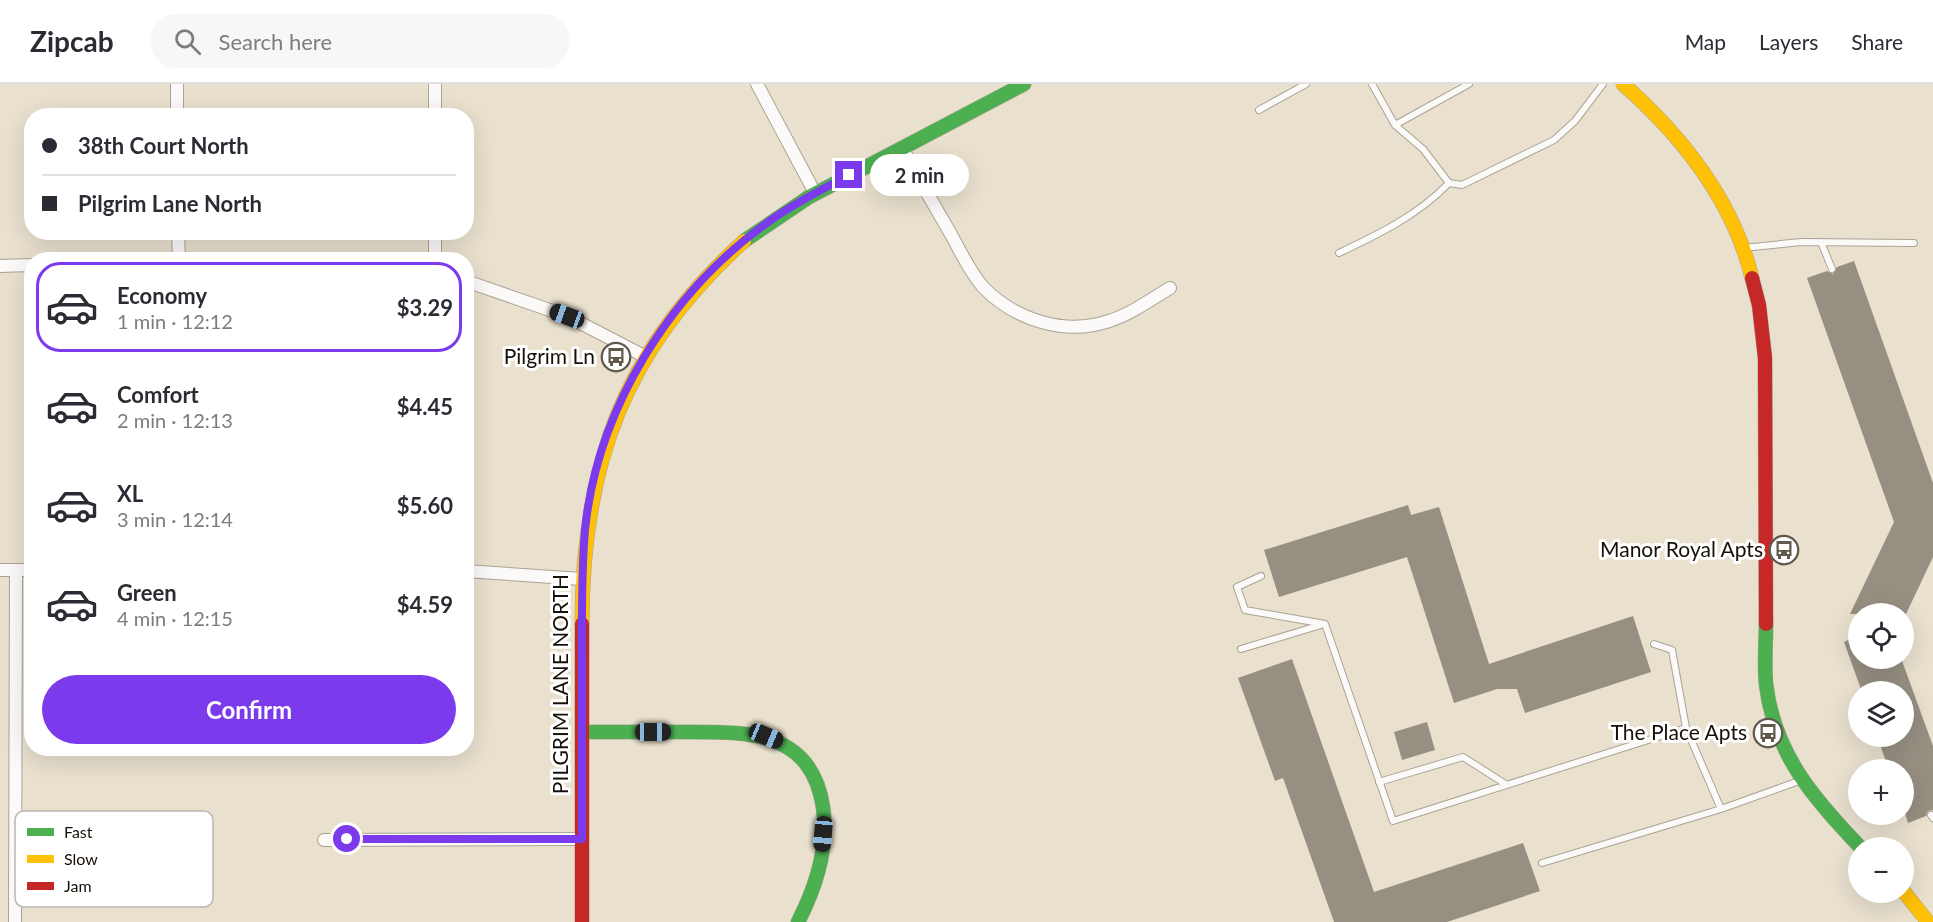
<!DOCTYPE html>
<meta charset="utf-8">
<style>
:root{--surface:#fff;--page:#f7f7f7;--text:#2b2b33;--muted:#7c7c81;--line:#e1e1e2;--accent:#7c3aed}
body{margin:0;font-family:Lato,sans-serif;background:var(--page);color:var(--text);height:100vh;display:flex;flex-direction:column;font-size:22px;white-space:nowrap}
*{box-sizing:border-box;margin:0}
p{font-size:20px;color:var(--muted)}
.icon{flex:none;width:33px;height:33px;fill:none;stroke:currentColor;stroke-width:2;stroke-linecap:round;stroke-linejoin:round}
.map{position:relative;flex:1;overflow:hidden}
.panel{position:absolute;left:24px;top:168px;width:450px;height:504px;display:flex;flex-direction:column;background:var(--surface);border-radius:24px;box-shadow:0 6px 24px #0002}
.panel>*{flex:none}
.guide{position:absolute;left:24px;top:24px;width:450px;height:132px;border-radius:24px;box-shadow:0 6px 24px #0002;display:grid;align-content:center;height:132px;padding:0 18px;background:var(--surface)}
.controls{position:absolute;left:1848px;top:519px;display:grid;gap:12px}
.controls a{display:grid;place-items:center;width:66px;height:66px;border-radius:50%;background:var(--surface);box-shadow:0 6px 24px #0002;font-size:30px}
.end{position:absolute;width:27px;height:27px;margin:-14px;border:8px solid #7c3aed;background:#fff;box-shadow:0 0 0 3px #fff}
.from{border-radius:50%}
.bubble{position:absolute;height:42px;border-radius:21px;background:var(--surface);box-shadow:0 6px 24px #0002;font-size:20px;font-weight:700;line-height:42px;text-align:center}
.car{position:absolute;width:18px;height:36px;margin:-18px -9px;border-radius:8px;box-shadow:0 0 4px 2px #0007;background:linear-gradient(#222 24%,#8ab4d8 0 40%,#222 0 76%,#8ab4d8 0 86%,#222 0)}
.guide b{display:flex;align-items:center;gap:21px;height:57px;font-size:22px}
.guide b+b{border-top:2px solid var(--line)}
.guide i{width:15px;height:15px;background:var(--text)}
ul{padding:10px 0 0;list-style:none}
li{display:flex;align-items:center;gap:18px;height:90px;margin:0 12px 9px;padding:0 6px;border:3px solid transparent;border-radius:24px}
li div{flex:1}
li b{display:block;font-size:22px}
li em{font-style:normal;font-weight:700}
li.active{border-color:var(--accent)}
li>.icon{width:54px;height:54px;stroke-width:1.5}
.button{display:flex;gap:12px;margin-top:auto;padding:12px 18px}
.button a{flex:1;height:69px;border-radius:36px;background:var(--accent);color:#fff;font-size:24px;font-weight:700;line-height:69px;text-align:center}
header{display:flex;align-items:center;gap:36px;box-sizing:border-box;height:84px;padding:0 30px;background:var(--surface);border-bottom:2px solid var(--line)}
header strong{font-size:28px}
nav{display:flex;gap:33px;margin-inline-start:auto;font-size:21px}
.search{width:420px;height:54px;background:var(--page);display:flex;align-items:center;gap:15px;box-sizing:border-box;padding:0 21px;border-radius:33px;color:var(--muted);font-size:22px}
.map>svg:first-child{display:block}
.building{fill:#968f82}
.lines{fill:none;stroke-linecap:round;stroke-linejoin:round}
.lane-casing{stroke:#aaa395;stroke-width:8}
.street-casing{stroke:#aaa395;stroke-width:14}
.fast-casing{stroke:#aaa395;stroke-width:15}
.slow-casing{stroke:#aaa395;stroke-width:15}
.jam-casing{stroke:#aaa395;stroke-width:15}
.lane{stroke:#fcfaf8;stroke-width:6}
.street{stroke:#fcfaf8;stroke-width:12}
.fast{stroke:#4caf50;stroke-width:14}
.slow{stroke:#ffc107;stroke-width:14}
.jam{stroke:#c62828;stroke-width:14}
.route{stroke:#7c3aed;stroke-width:8}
.labels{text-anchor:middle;stroke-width:6;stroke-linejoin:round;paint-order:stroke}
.poi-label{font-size:21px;fill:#161006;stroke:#fff;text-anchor:end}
.street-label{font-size:21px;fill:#161006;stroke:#fff}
.key{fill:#fff;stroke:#b9b7b4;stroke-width:1.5}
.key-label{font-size:16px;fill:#161006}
</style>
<header>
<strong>Zipcab</strong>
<div class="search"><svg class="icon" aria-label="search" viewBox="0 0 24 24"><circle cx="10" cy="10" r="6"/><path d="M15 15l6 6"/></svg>Search here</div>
<nav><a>Map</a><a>Layers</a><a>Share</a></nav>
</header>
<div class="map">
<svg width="1933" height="838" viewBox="0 0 1933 838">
<rect width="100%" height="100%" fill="#e9e0ce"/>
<!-- building -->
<path class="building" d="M1854 177 1933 399V473L1906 530H1850L1894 438 1807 194 1827 187 1833 190 1837 183Z
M1408 421 1411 431 1439 423 1489 580 1633 532 1651 588 1525 629 1517 605H1497L1454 619 1407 473 1279 513 1264 466Z
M1858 551V574H1901L1933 662V726L1928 727 1926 732 1908 739 1904 726V686H1889L1877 652H1904V608H1862L1844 558Z
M1292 575 1374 808 1523 759 1540 807 1447 838H1334L1283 694 1275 697 1238 594Z
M1427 638 1435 666 1402 676 1394 648Z"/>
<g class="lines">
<!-- lane casing -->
<g class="lane-casing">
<path id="lane" d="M1372 0 1395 41 1423 65 1449 99 1462 101 1554 56 1575 37 1603 0
M1259 26 1306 0
M1395 41 1469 0
M1821 158 1832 185
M1743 164 1801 158 1914 159
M1339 169C1379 150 1417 132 1449 99
M1261 492 1237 503 1245 526 1325 540 1393 737 1686 644
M1654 560 1672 566 1686 644 1721 725
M1241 565 1321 541
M1379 698 1463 673 1507 701
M1931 731 1933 734
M1542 779 1721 725 1799 697"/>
</g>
<!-- street casing -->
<g class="street-casing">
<path id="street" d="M177 0V32
M435 0V32
M757 0 815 109
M902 64C918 93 935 123 952 152 961 169 970 188 983 203 1015 236 1065 252 1109 237 1131 230 1150 216 1170 204
M178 148 179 176
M435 148V176
M0 182 32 181
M466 197 567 232 644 272
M0 486H32
M466 487 582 495
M324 756 582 755
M15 838 16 486"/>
</g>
<!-- fast casing -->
<g class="fast-casing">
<path id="fast" d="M744 157 809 113 1024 0
M1766 540C1766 560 1764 580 1766 600 1774 670 1815 716 1861 764
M582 648C616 648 649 648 683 648 746 648 811 645 823 723 829 763 816 803 798 838"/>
</g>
<!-- slow casing -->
<g class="slow-casing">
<path id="slow" d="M1623 0C1682 52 1733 116 1752 194
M582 540C582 381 624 265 744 157
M1904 808 1928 838"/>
</g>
<!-- jam casing -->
<g class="jam-casing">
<path id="jam" d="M1752 194 1759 221 1765 274 1766 540
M582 540V838"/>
</g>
<!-- lane -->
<use href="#lane" class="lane"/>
<!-- street -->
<use href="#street" class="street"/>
<!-- fast -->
<use href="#fast" class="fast"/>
<!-- slow -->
<use href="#slow" class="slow"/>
<!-- jam -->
<use href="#jam" class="jam"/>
</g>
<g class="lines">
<!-- route -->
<path class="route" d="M347 755H582C582 697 582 640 582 582 582 537 581 492 585 446 597 326 669 209 767 139 792 120 822 106 849 91"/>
</g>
<!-- icons -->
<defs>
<g id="bus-ring" transform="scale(1.5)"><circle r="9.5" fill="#fff" stroke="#60594c" stroke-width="1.5"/><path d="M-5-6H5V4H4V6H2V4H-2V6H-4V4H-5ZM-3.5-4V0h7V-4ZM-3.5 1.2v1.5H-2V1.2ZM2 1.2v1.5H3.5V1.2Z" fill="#60594c"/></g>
</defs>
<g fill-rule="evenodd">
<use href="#bus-ring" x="616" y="273"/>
<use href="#bus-ring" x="1784" y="466"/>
<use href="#bus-ring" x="1768" y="649"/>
</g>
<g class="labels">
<!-- poi labels -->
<g class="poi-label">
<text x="595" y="280">Pilgrim Ln</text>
<text x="1763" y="473">Manor Royal Apts</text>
<text x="1747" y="656">The Place Apts</text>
</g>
<!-- street labels -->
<g class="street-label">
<text transform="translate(561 600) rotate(-90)" y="7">PILGRIM LANE NORTH</text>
</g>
</g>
<!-- legend -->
<rect x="15" y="727" width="198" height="96" rx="9" class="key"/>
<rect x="27" y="744" width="27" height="8" fill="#4caf50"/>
<rect x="27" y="771" width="27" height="8" fill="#ffc107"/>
<rect x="27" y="798" width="27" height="8" fill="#c62828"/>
<g class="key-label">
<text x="64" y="754">Fast</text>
<text x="64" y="781">Slow</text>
<text x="64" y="808">Jam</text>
</g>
</svg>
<div class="controls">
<a><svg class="icon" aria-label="locate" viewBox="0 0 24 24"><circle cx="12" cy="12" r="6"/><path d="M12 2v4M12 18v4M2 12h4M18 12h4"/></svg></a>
<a><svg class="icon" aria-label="layers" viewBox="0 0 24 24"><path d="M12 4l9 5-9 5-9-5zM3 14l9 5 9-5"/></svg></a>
<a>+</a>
<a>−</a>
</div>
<i class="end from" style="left:347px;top:755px"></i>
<i class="end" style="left:849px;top:91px"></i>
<div class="bubble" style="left:870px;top:70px;width:99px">2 min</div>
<i class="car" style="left:567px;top:232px;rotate:290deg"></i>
<i class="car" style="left:653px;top:648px;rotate:90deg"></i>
<i class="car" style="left:766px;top:652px;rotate:113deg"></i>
<i class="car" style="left:823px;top:750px;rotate:185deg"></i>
<div class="guide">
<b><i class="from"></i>38th Court North</b>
<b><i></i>Pilgrim Lane North</b>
</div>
<section class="panel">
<ul>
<li class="active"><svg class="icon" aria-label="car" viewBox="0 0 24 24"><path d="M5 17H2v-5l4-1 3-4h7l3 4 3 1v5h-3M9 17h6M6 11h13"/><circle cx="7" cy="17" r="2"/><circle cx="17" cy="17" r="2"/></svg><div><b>Economy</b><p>1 min · 12:12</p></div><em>$3.29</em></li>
<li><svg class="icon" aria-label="car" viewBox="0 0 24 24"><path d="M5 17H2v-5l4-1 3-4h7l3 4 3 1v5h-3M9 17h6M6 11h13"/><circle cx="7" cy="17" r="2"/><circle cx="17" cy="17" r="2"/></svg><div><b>Comfort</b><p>2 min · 12:13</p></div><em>$4.45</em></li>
<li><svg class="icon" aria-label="car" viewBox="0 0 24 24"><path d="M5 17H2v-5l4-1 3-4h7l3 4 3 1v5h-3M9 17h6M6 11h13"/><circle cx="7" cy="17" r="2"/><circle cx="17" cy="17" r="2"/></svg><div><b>XL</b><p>3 min · 12:14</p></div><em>$5.60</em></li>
<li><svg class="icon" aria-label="car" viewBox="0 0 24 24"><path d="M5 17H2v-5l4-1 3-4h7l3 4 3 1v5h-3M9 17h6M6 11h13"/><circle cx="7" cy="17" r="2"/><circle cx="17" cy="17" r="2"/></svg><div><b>Green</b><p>4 min · 12:15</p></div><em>$4.59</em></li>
</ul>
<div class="button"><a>Confirm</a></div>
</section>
</div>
